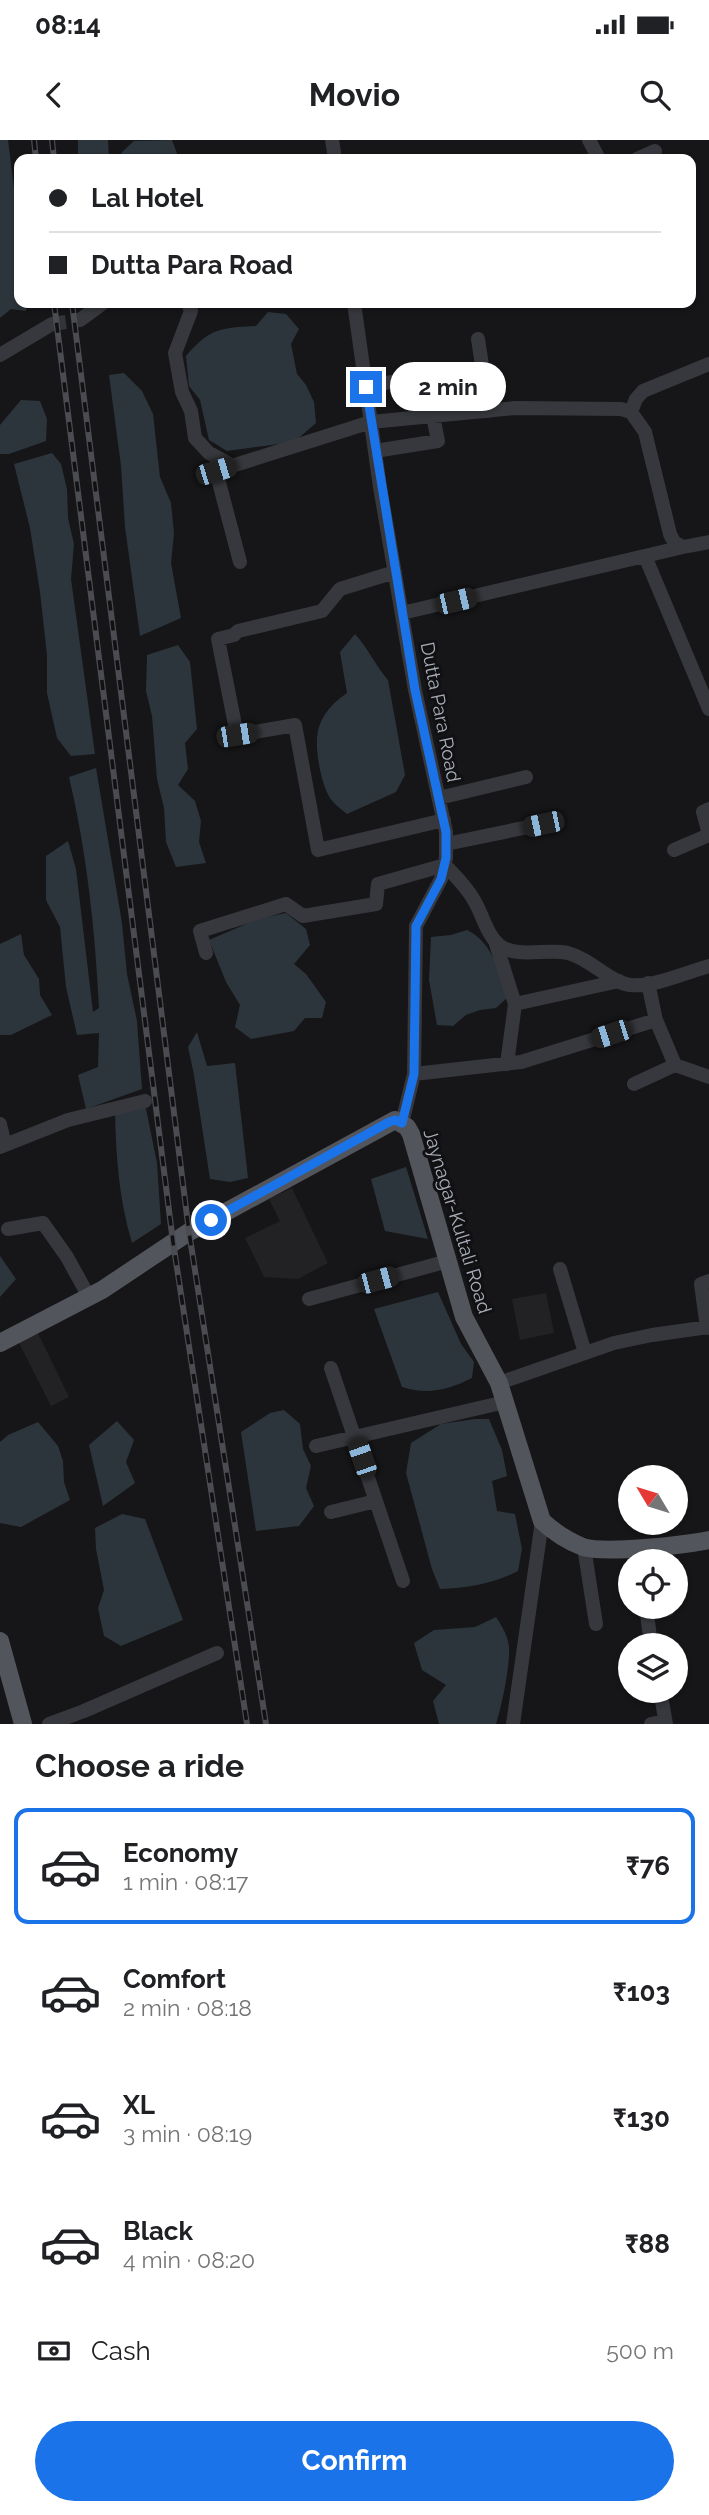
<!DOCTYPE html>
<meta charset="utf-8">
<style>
:root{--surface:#fff;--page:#f6f6f6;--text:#202124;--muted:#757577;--line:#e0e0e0;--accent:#1a73e8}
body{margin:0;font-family:Raleway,sans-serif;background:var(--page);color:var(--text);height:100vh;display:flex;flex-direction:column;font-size:26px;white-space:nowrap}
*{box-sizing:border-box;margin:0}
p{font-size:23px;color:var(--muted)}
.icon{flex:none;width:38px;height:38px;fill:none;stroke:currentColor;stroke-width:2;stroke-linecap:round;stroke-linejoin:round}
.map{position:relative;height:1584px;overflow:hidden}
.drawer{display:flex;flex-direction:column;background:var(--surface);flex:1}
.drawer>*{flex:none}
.banner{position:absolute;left:14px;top:14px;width:682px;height:154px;border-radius:14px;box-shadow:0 2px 5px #0004;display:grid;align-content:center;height:154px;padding:0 35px;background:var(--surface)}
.needle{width:46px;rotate:308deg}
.controls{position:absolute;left:618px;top:1325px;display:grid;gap:14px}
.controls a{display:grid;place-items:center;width:70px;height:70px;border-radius:50%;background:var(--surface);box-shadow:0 2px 5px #0004;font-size:35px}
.end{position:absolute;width:32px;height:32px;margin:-16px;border:9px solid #1a73e8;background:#fff;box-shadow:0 0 0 4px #fff}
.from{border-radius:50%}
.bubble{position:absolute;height:49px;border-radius:24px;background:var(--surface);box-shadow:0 2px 5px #0004;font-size:23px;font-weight:700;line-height:49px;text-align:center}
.car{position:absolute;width:21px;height:42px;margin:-21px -10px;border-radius:9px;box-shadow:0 0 5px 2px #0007;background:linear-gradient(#222 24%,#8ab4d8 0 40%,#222 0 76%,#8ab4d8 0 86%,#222 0)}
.banner b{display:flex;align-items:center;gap:24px;height:66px;font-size:26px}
.banner b+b{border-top:2px solid var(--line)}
.banner i{width:18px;height:18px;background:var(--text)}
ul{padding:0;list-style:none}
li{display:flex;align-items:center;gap:21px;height:116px;margin:0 14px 10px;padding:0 21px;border:4px solid transparent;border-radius:14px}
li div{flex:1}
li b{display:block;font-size:26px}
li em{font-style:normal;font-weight:700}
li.selected{border-color:var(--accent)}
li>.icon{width:63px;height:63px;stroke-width:1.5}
h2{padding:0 35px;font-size:32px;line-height:84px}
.pay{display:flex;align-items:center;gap:18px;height:77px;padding:0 35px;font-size:26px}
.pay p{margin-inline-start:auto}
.button{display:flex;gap:14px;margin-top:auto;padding:14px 35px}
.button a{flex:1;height:80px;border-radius:42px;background:var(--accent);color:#fff;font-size:28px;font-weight:700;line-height:80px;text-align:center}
.status{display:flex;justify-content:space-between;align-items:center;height:49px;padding:0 35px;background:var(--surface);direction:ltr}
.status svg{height:19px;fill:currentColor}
header{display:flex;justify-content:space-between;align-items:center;height:91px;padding:0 35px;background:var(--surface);font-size:32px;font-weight:700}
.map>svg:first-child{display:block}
.built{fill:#222225}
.water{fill:#2c353c}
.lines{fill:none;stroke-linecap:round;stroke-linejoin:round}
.minor-tunnel{stroke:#333438;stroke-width:14;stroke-dasharray:14 7;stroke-linecap:butt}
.minor{stroke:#37383d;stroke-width:14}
.major{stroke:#53555c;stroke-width:18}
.rail-casing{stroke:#4a4c52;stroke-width:6}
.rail{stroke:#111113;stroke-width:3.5;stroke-dasharray:10;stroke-linecap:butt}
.route{stroke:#1a73e8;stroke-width:9}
.labels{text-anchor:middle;stroke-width:6;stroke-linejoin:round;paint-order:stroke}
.street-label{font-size:19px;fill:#a8adb8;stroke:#111113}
</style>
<div class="status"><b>08:14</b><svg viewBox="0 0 49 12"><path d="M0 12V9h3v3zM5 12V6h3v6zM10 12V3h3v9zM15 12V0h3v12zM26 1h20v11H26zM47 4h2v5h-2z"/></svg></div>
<header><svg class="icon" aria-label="back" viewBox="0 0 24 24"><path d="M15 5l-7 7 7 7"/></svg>Movio<svg class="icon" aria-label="search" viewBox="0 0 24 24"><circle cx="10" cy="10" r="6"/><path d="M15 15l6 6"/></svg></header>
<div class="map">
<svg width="709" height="1584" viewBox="0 0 709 1584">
<rect width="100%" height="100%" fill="#161618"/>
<!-- built -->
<path class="built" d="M292 1048 328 1123 298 1139 264 1137 245 1098 280 1081 269 1059Z
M546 1153 554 1193 520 1200 512 1159Z
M36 1189 69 1257 51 1266 17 1199Z"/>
<!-- water -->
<path class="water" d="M0 0H8L19 88V163H27L26 171 11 169 0 178Z
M78 0H108L109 19 78 17Z
M172 0 179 19H127L121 13 134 1Z
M268 172 286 174 299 189 291 204 297 234 306 245 314 262 316 283 294 302 227 311 209 300 200 260 189 246 186 216C210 188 220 188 256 186Z
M124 233 142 251 153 274 160 337 171 363 174 393 171 423 181 478 140 496 125 387 121 326 109 235Z
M21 260 40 261 47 279 46 301 9 314H0V285Z
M52 313 61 324 67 349 68 378 74 404 71 439 95 614 71 616 57 598 47 553V515L40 452 30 388 14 324Z
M355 494C368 508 375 525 388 540L405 635 396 652 347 674C341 669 334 664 330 658 321 644 313 604 319 587 323 573 335 561 347 553L340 512Z
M178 505 190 522 197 589 185 603 188 629 178 645 195 661 201 681 199 702 206 723 176 727 166 702 164 668 157 639 152 576 146 551 147 515Z
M96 628 122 783 127 834 137 881 142 949 86 969 78 935 98 927 99 893 77 895 66 847 60 787 46 760V716L68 701 76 729 93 872 99 868C95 790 87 713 69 637Z
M286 773 306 789 310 805 294 824 306 834 326 862 322 878H305L294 891 251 899 235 887 240 865 226 842 209 800 258 779Z
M467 790C492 802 500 832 508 857L496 868 480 870 466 875 453 886 437 885 429 840 431 797 451 795Z
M21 794 24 815 39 839 40 855 52 875 11 895H0V804Z
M197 892 207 926 235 923 248 1038 230 1042 210 1039 194 935 188 907Z
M145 964 157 1023 161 1084 132 1103C119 1060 116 1017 115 973Z
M406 1027 428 1099 385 1091 371 1039Z
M0 1116 16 1139 0 1157Z
M438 1152 461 1204 474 1222 472 1238C448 1250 428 1255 402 1247L374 1169Z
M284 1270 300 1284 303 1309 311 1326 306 1348 314 1366 299 1386 256 1391 241 1292 270 1273Z
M475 1279H489L502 1310 507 1336 492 1341 497 1371 515 1374 522 1409 518 1431C493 1444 468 1448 440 1449L432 1429 406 1333 411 1303 441 1284Z
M117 1281 134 1300 126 1322 135 1343 103 1366 89 1305Z
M38 1282 58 1306 63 1321 64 1342 70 1360 21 1387 0 1383V1302L8 1295Z
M122 1374 145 1379 183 1480 121 1506 104 1496 98 1468 104 1450 96 1409 95 1388Z
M496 1477C502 1486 508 1496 509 1507 510 1527 502 1565 496 1584H439L433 1561 446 1545 422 1530 414 1503 434 1490 475 1487Z"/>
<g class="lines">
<!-- minor-tunnel -->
<path class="minor-tunnel" d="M52 184 80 180"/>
<!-- minor -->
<path class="minor" d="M332 0 335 19
M589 0 599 19
M637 19 655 11
M188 163 191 171 175 213 182 252 191 271 195 298 209 313 233 326
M354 163 380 347 415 550 446 692V718L441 739 416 786 414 934 402 983
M80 180 103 163
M478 199 489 271
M0 215 52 184
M366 247 411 238
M631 272 636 259 643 251 709 224
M375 311 438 301 433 276
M645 416 709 569
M240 422 216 331 371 282 515 268 621 269 631 272 645 292 670 394 674 402 683 407 709 402
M395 432 340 449 322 471 238 491 234 495 218 499 237 595 295 585 318 710 444 680
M402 473 683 407
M439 658 526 637
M709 669 703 672 709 694
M446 704 543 684
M674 710 709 695
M495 801 515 864 507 924
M206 813 200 791 286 764 303 776 376 764 378 744 445 725C456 737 468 748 475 762 483 776 487 795 499 805 517 819 547 808 568 813 591 819 609 842 630 845 651 848 688 832 709 826
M515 864 619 841
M656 880 675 925 709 937
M414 934 521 922 656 880 648 843
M634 944 675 925
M0 984 5 1005
M0 1007 68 980 145 961
M8 1089 43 1083 67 1117 89 1157
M560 1129 585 1213
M309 1159 448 1121
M707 1188 701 1144 709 1141
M331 1228 403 1441
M499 1243 614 1203 652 1195 709 1187
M316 1306 505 1262
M331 1372 376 1361
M584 1407 596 1484
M646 1466 651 1505
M668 1466V1469
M660 1550 666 1584
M49 1584 84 1571 217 1513
M513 1584 542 1381
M651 1584 665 1581"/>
<!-- major -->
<path class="major" d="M0 1203 102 1150 189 1092 395 980 407 987 411 994 464 1177 499 1243 542 1381C554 1392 568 1401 583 1407 605 1414 684 1405 709 1400
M0 1501 23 1584"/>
<!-- rail casing -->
<g class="rail-casing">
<path id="rail" d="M34 0 36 19
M52 0 54 19
M54 163 173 1102 247 1584
M72 163 189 1092 266 1584"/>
</g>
<!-- rail -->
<use href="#rail" class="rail"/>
</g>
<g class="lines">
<!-- route -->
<path class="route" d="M211 1080 389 982 395 980 402 983 414 934 416 786 441 739 446 718V692L415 550 366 247"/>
</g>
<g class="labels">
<!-- street labels -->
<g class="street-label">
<text transform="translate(441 572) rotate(79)" y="7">Dutta Para Road</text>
<text transform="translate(458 1081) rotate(73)" y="7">Jaynagar-Kultali Road</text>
</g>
</g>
</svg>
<div class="controls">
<a><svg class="needle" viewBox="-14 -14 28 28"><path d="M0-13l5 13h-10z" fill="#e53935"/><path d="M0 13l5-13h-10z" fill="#757577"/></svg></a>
<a><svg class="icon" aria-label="locate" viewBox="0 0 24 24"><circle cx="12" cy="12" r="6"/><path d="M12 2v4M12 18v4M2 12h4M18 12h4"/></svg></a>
<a><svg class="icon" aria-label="layers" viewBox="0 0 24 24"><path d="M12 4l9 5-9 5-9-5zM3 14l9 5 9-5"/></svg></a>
</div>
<i class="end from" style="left:211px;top:1080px"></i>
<i class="end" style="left:366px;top:247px"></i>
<div class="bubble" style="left:390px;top:222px;width:116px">2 min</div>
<i class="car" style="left:216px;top:331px;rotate:73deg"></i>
<i class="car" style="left:456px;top:461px;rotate:77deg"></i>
<i class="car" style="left:237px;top:595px;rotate:81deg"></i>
<i class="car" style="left:543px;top:684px;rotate:258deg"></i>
<i class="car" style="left:611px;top:894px;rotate:252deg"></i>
<i class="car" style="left:378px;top:1140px;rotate:75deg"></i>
<i class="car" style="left:362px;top:1318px;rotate:341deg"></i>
<div class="banner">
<b><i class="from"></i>Lal Hotel</b>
<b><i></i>Dutta Para Road</b>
</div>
</div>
<section class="drawer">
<h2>Choose a ride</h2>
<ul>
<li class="selected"><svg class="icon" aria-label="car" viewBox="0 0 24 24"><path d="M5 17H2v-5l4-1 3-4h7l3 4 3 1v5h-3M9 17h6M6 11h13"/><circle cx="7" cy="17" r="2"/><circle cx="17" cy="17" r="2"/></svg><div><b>Economy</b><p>1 min · 08:17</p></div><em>₹76</em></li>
<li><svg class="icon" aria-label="car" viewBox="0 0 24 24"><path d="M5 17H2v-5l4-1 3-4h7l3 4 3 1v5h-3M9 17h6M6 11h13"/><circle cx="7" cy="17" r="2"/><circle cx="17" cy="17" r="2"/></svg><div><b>Comfort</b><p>2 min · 08:18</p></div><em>₹103</em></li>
<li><svg class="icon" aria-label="car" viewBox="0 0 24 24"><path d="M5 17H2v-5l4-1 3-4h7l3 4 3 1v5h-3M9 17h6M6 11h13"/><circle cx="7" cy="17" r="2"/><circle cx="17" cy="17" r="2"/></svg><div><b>XL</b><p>3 min · 08:19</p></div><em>₹130</em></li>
<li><svg class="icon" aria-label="car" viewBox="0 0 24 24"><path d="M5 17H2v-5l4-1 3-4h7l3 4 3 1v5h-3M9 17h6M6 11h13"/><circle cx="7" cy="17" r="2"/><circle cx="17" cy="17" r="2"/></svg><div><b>Black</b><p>4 min · 08:20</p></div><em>₹88</em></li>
</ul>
<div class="pay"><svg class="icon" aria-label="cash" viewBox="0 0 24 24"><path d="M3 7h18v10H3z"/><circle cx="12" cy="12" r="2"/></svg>Cash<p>500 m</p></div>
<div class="button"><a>Confirm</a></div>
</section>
